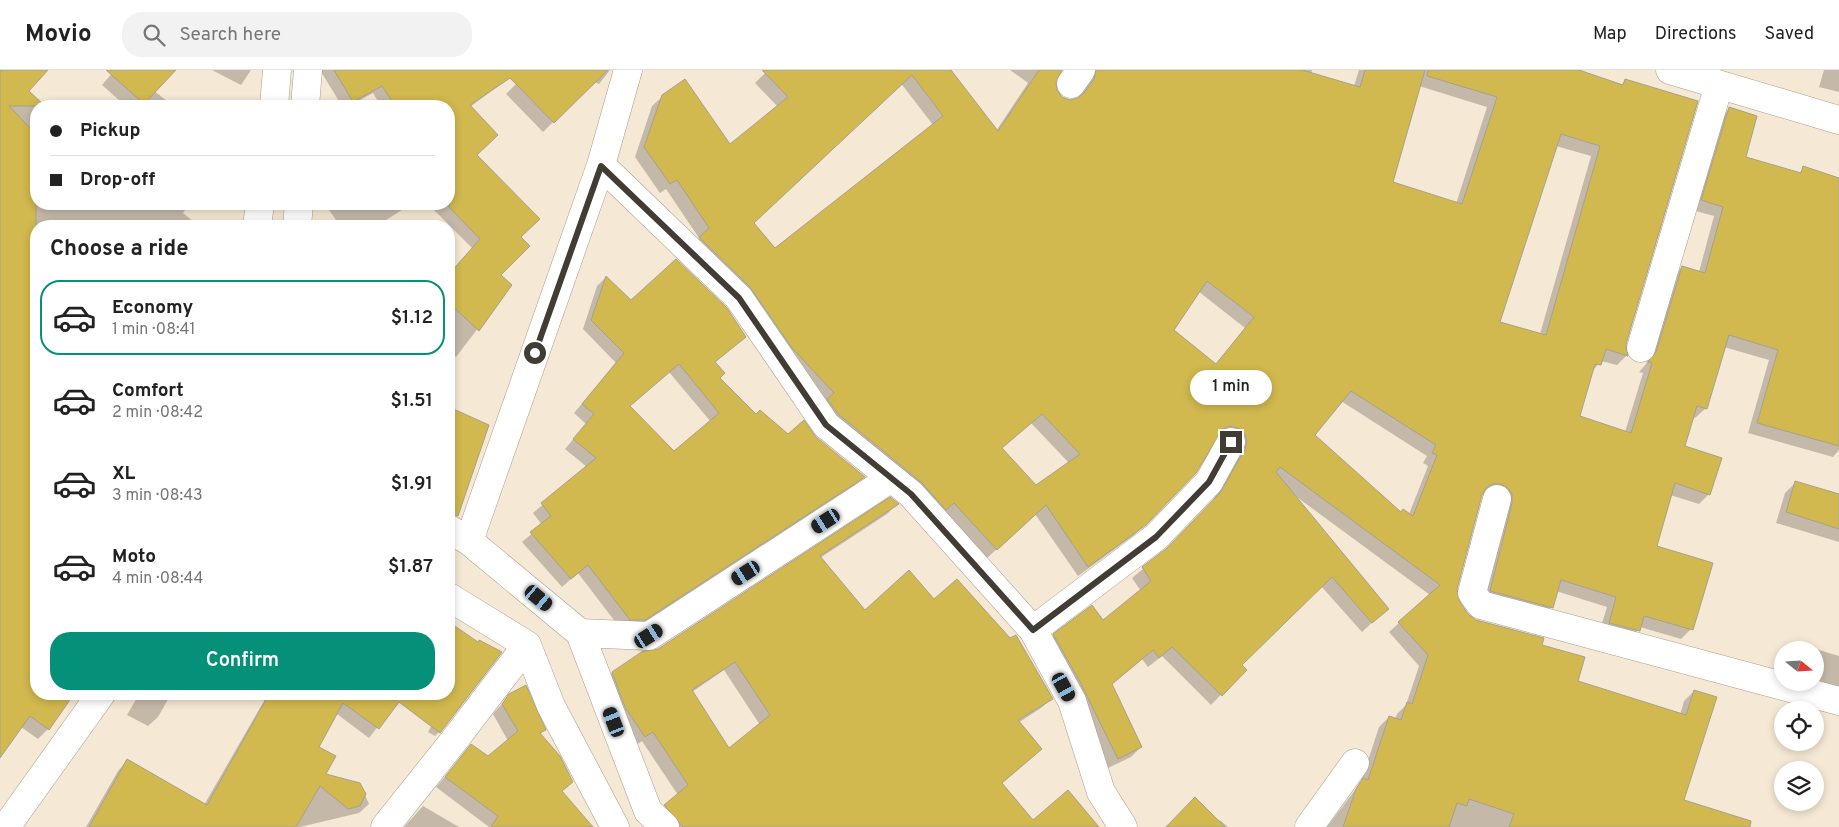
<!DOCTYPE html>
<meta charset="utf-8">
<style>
:root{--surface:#fff;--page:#f2f2f2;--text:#222;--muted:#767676;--line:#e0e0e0;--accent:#05907a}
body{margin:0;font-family:Overpass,sans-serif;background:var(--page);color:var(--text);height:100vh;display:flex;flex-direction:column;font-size:19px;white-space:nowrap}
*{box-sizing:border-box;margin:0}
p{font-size:16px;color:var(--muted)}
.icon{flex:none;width:28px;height:28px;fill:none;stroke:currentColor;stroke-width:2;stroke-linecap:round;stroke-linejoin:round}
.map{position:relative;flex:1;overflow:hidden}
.drawer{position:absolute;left:30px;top:150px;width:425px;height:480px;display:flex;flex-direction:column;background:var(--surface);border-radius:20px;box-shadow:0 2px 8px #0003}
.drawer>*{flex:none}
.guide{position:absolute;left:30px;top:30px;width:425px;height:110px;border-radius:20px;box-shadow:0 2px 8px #0003;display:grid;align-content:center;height:110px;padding:0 20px;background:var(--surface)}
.needle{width:32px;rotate:108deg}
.tools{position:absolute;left:1774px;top:571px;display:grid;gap:10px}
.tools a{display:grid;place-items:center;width:50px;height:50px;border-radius:50%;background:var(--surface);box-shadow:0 2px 8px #0003;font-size:25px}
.end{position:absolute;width:22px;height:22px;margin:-11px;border:6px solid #413c34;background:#fff;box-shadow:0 0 0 2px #fff}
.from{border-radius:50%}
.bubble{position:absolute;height:35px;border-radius:18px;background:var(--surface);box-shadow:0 2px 8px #0003;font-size:16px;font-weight:600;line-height:35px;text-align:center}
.car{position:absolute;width:15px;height:30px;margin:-15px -8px;border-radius:6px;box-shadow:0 0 4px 1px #0007;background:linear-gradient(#222 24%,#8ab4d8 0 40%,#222 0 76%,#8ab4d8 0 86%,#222 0)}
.guide b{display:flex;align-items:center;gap:18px;height:48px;font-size:19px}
.guide b+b{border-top:1px solid var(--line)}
.guide i{width:12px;height:12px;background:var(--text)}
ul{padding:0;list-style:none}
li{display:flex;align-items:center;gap:15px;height:75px;margin:0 10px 8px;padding:0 10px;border:2px solid transparent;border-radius:20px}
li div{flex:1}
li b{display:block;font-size:19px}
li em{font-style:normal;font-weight:600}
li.active{border-color:var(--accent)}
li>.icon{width:45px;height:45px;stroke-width:1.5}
h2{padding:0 20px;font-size:22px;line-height:60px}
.primary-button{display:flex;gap:10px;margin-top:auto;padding:10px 20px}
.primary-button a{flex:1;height:58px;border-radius:20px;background:var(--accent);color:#fff;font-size:20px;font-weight:600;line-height:58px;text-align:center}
header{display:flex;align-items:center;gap:30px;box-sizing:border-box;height:70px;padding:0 25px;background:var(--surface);border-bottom:1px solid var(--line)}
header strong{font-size:24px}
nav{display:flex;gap:28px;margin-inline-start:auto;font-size:18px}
.search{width:350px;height:45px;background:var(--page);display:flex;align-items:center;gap:12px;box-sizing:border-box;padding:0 18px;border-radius:20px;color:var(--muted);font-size:19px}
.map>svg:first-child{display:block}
.shadow{fill:#0003;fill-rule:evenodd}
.building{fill:#d1b84f;stroke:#a6a18d;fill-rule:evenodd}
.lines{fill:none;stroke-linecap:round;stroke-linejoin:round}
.street-casing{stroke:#a99c8a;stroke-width:29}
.street{stroke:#fff;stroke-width:28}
.route{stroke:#413c34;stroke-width:6}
</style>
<header>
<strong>Movio</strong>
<div class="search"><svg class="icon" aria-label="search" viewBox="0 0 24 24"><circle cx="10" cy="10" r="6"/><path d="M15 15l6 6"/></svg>Search here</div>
<nav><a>Map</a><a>Directions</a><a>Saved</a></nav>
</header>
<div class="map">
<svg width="1839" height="757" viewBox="0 0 1839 757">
<rect width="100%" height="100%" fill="#f5e8d4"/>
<!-- shadow -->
<path class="shadow" d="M0 0H46L27 22 43 36H36V134H190L183 143 199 156H36V624H73L48 659 38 669 21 657 0 686Z
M115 0H174L154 21 174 36H113L120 31 102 15Z
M212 0H251L241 15Z
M320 0H497L505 11 470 37 475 85 520 167 499 205 511 215 456 287 449 282V205L473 179 428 134H449V36H381L373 23 350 36H342Z
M530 0H610L599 14 594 12 543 62 506 24Z
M768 0H950L996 61 1028 13 1010 0H1061L1054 12 1056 21 1062 28 1069 31 1077 30 1087 14 1096 4 1146 0H1312L1311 4 1354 16 1359 0H1576L1620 16 1625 11V273L1627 285 1617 295 1601 291 1590 304 1578 347 1625 362 1643 303 1639 302 1646 294 1672 207 1682 197 1699 202 1714 146 1692 140 1719 49 1729 39 1744 88 1798 104 1804 98 1839 109V380L1833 387 1748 363 1769 290 1724 277 1706 338 1695 348 1693 347 1684 377 1709 424 1699 434 1670 425 1655 477 1691 559 1681 569 1640 557 1629 571 1599 563 1607 537 1556 521 1551 537 1541 547 1481 531 1490 423 1481 424 1456 519 1458 533 1468 546 1476 551 1540 575 1577 612 1680 645 1684 631 1694 621 1682 731 1721 757H1327L1361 712 1379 657 1389 647 1395 649 1397 644 1406 635 1419 596 1389 562 1430 525 1294 425 1387 539 1362 562 1321 516 1240 595 1245 600 1211 635 1162 586 1148 597 1142 589 1111 615 1141 677 1131 687 1108 698 1071 622 1044 575 1054 565 1103 552 1141 521 1132 508 1166 480 1211 434 1235 390 1228 368 1216 367 1145 454 1134 465 1078 506 1035 444 986 489 828 354 690 178 699 168 666 119 660 123 635 87 652 36 663 26 730 76 778 37 755 13ZM900 12 933 55 775 179 753 153ZM1419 16 1487 37 1456 134 1391 113ZM1556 76 1591 86 1540 264 1498 252ZM1198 221 1245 258 1215 295 1172 261ZM1341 331 1427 386 1423 393 1428 396 1409 444 1401 443 1313 365ZM1031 353 1070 394 1036 417 1001 378Z
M1824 0H1839V22L1819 17Z
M325 134H411L380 154 383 156H340Z
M606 207 631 232 745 266 714 293 718 308 756 346 788 366 815 368 863 407 854 416 635 559 620 558 578 503 562 517 522 472 542 455 533 443 587 397 565 379 586 354 574 343 616 293 583 259 597 216ZM669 302 711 352 674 383 629 337Z
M449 338 488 355 455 433 449 439Z
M1796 412 1839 426V472L1776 453 1785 423Z
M897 434 887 444 820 488 865 541 934 531 1051 629 1041 638 1018 653 1040 679 1001 714 1033 752 1097 757H665L655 746 678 725 642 671 635 676 602 613 612 603 658 580ZM724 600 760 655 729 679 692 622Z
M474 576 439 662 435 666 428 662Z
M1809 577 1839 586V622L1815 612V580H1806Z
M139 624H171L158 647 148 656 127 645Z
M268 624H285L332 651 318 677 324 705 360 714 369 734 359 743 300 757H86L118 701 127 691 204 735Z
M327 624H403L369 668 321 632Z
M510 625 544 660 539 665 572 711 561 722 591 757H489L436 717 471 676 488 688 508 671 493 644Z
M423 736 459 757H404Z
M1220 750 1228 757H1167L1218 752Z"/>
<!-- building -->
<path class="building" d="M0 0H48L29 21 45 36H9L36 64V624H74L49 660 30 646 0 688Z
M106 0H176L144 34Z
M334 0H608L554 53 510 8 470 35 498 65 477 85 540 149 521 167 530 176 501 205 512 215 479 261 449 233V204L480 169 449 137V36H395L382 16 353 32Z
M762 0H951L998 61 1039 0H1062L1056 12 1057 20 1062 27 1070 30 1078 28 1084 23 1094 9 1096 0H1302L1360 17 1365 0H1425L1393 112 1462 134 1497 27 1427 6 1428 0H1579L1623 15 1625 9 1698 31 1626 274 1628 286 1606 279 1601 295 1595 294 1580 346 1631 363 1652 293 1648 292 1656 282 1682 196 1705 203 1723 137 1701 130 1729 37 1757 46 1746 87 1801 103 1803 96 1839 108V376L1757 353 1778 280 1729 265 1707 339 1697 336 1685 376 1722 388 1710 425 1675 413 1657 476 1713 493 1693 560 1644 546 1640 561 1609 553 1616 527 1561 510 1553 538 1490 521 1512 433V424L1508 418 1501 414H1492L1486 418 1482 425 1457 519 1460 532 1468 544 1476 550 1544 568 1542 575 1585 587 1578 611 1686 645 1694 620 1717 627 1684 730 1751 751 1750 757H1509L1514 744 1469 729 1467 736 1457 733 1449 757H1343L1356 719 1363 708 1368 710 1389 646 1401 650 1407 632 1412 634 1428 585 1398 552 1440 515 1280 397 1276 402 1389 539 1372 553 1332 507 1242 595 1247 600 1222 626 1172 577 1159 588 1153 580 1112 614 1142 677 1118 689 1080 612 1053 564 1092 535 1103 550 1151 511 1142 497 1167 478 1220 423 1245 379 1247 371 1245 364 1238 358 1230 356 1223 359 1196 403 1146 455 1088 497 1046 435 997 480 954 433 946 440 921 412 838 344 827 329 834 323 792 278 750 217 699 167 709 158 677 110 670 114 644 77 662 25 685 9 730 74 788 27ZM912 5 943 46 775 178 754 153ZM1561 64 1600 76 1546 265 1500 252ZM1207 211 1254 247 1216 294 1174 260ZM1351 321 1436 375 1432 383 1437 385 1413 446 1403 439 1401 442 1315 365ZM1042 344 1080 384 1036 415 1002 378Z
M676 189 727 238 746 267 715 292 725 303 720 308 756 344 760 340 788 364 804 350 816 367 865 407 645 550H630L588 495 571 509 530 462 551 446 541 433 596 388 573 369 594 344 582 334 624 283 591 250 606 206 631 230ZM679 294 719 343 674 381 630 336Z
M449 337 489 355 458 446 449 443Z
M1795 411 1839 424V459L1786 442Z
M890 427 899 434 820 486 865 540 909 500 934 529 957 509 1010 568 1016 565 1053 629 1018 650 1042 679 1002 713 1033 750 1068 720 1099 757H683L664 735 688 715 653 662 645 667 625 637 612 602 643 581 658 579ZM735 592 770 645 729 678 692 620Z
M449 552 478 572 479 570 502 582 440 663 399 632 379 659 343 633 319 677 336 686 326 704 360 713 366 724 360 736 348 739 320 716 296 757H89L127 689 207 735 269 624H449Z
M526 615 546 660 540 663 560 686 573 712 562 721 593 757H491L498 746 445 707 471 674 488 686 518 661 502 634 509 624Z
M1195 727 1225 757H1166Z"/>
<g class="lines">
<!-- street casing -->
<g class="street-casing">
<path id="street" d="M1670 0 1839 50
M1071 14 1081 0
M274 36 277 0
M305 36 308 0
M601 95 739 228 826 355 911 424 1033 560 1072 631 1101 722 1123 757
M257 156 260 134
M297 156 299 134
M1641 278 1719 15
M1497 429 1472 523 1481 535 1839 631
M449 459 469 471 580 563 648 741 665 757
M469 471 601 95 628 0
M449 527 527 575 551 636 615 757
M1033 560 1156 467 1209 412 1231 372
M580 563 649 566 890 409
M6 757 101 624
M385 757 456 668 527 575
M1309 757 1355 693"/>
</g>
<!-- street -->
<use href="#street" class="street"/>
</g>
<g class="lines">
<!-- route -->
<path class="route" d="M535 283 601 96 739 228 826 355 911 424 1033 560 1156 467 1209 412 1231 372"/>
</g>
</svg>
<div class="tools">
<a><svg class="needle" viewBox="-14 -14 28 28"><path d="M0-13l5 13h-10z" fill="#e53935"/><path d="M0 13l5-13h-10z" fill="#767676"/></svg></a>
<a><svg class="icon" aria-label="locate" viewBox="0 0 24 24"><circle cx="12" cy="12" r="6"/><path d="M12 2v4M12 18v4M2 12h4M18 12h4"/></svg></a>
<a><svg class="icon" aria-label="layers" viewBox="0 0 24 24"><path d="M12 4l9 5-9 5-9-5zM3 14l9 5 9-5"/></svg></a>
</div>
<i class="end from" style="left:535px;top:283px"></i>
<i class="end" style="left:1231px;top:372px"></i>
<div class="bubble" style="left:1190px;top:300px;width:82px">1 min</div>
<i class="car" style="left:826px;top:451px;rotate:237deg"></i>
<i class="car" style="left:746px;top:503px;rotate:237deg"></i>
<i class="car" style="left:539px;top:528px;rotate:130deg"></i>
<i class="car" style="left:649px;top:566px;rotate:57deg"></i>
<i class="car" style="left:1064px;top:617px;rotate:151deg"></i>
<i class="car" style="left:614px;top:652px;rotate:339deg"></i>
<div class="guide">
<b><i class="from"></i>Pickup</b>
<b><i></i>Drop-off</b>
</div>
<section class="drawer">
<h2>Choose a ride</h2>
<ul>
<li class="active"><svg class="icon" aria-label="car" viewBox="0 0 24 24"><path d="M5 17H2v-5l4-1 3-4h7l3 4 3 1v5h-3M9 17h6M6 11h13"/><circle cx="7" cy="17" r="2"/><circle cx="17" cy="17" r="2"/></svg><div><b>Economy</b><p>1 min · 08:41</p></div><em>$1.12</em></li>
<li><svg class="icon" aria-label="car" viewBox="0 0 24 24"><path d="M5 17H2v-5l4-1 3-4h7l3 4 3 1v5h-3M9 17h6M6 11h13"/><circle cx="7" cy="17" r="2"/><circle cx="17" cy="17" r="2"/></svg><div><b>Comfort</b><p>2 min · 08:42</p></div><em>$1.51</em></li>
<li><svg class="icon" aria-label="car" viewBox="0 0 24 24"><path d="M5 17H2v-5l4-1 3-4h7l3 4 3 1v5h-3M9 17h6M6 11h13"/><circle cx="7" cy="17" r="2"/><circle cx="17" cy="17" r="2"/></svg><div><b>XL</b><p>3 min · 08:43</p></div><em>$1.91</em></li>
<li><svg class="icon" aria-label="car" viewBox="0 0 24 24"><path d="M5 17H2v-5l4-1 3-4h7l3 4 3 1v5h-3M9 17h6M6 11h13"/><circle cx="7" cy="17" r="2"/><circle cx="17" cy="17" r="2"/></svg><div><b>Moto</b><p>4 min · 08:44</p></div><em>$1.87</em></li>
</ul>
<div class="primary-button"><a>Confirm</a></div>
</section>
</div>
